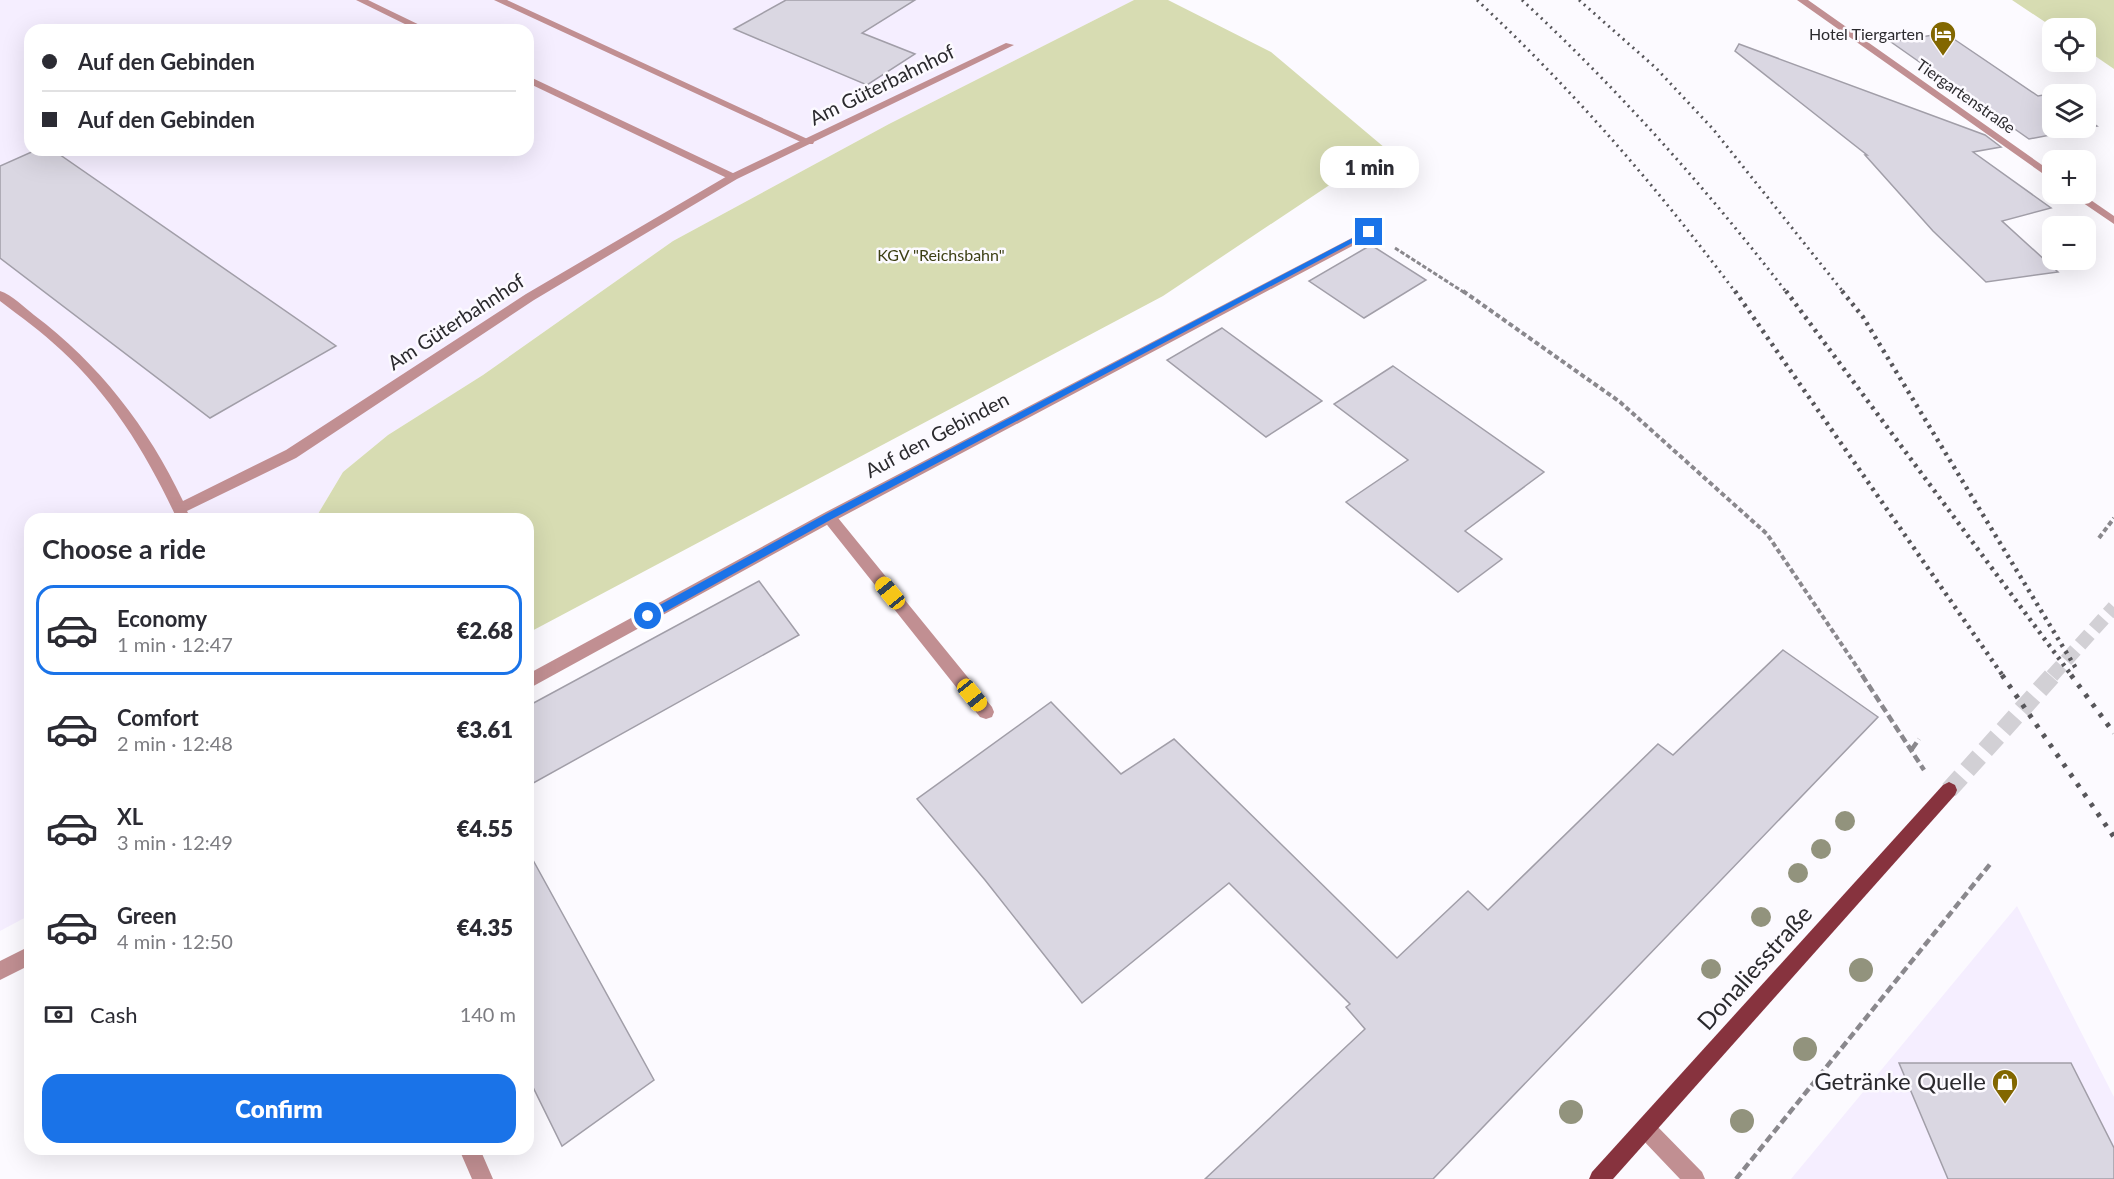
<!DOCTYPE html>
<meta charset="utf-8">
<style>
:root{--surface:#fff;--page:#f7f7f7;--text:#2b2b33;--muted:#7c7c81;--line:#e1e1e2;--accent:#1a73e8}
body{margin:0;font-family:Lato,sans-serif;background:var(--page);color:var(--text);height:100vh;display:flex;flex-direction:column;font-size:22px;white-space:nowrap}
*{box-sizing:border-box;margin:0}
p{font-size:20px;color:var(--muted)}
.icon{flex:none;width:33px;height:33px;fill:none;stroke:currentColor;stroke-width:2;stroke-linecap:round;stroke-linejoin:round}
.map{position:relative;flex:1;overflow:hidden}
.drawer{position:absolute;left:24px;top:513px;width:510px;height:642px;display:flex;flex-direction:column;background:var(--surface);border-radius:18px;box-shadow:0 6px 24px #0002}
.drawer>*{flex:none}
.top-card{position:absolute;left:24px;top:24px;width:510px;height:132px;border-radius:18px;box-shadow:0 6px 24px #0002;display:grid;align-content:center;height:132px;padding:0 18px;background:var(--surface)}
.fabs{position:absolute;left:2042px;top:18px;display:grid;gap:12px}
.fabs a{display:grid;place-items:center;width:54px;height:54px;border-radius:12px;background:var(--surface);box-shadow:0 6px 24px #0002;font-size:30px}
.end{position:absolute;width:27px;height:27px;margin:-14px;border:8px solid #1a73e8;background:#fff;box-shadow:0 0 0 3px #fff}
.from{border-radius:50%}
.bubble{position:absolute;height:42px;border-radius:18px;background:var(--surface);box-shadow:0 6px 24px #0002;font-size:20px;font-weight:800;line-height:42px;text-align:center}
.car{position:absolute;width:18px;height:36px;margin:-18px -9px;border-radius:8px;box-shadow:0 0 4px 2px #0007;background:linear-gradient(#f5c518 24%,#345 0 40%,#f5c518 0 76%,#345 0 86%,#f5c518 0)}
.top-card b{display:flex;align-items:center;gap:21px;height:57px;font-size:22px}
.top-card b+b{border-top:2px solid var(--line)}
.top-card i{width:15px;height:15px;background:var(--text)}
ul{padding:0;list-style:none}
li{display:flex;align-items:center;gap:18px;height:90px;margin:0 12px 9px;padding:0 6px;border:3px solid transparent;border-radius:18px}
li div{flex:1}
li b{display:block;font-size:22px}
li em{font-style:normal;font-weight:800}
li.on{border-color:var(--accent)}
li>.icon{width:54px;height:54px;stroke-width:1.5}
h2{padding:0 18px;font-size:27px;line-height:72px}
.pay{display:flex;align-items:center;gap:15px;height:66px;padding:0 18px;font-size:22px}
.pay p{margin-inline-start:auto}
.action{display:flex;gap:12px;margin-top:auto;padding:12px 18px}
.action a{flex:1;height:69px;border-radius:18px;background:var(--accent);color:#fff;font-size:24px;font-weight:800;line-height:69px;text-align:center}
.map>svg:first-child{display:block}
.commercial{fill:#f5eeff;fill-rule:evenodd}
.green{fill:#d7dcb2}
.building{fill:#dad7e2;stroke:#a19ea8;stroke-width:1.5}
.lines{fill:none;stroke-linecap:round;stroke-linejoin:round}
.primary-tunnel-far1{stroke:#d2d0d5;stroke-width:14;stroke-dasharray:14 7;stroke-linecap:butt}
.primary-tunnel{stroke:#d2d0d5;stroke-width:18;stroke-dasharray:18 9;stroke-linecap:butt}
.path-far2{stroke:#8a888d;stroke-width:3;stroke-dasharray:4.5 2;stroke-linecap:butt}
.path-far1{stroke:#8a888d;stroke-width:4;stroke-dasharray:5 3;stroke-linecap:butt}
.path{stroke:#8a888d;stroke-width:4.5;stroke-dasharray:8 4;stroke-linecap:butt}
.lane{fill:#c18f92;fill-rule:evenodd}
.street{fill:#c18f92;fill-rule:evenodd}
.primary{fill:#87333e;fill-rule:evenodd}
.rail-far2{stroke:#57565a;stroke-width:3;stroke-dasharray:2 4.5;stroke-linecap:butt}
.rail-far1{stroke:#57565a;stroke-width:4.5;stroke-dasharray:3 5;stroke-linecap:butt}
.rail{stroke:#57565a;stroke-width:5;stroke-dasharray:4 8;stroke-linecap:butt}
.tree{fill:#92937d}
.route{fill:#1a73e8}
.labels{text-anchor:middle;stroke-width:5;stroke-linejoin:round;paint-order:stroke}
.far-poi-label{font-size:16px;fill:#2b2a2e;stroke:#fcfaff;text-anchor:end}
.far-street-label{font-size:16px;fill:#2b2a2e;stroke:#fcfaff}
.far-park-label{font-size:16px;fill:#3c3f13;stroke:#fcfaff}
.street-label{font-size:20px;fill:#2b2a2e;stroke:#fcfaff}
.near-street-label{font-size:24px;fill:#2b2a2e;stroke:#fcfaff}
.near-poi-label{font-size:24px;fill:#2b2a2e;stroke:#fcfaff;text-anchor:end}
</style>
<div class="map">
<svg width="2114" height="1179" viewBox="0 0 2114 1179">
<rect width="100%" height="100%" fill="#fcfaff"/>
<!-- commercial -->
<path class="commercial" d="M0 0H1134L889 124 673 241 483 375 388 435 343 472 315 519H30V915L0 931ZM30 30H528V150H30Z
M2017 906 2114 1097V1179H1791Z"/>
<!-- green -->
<path class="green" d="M1134 0H1168L1271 52 1385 148 1163 296 528 633V519H315L343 472 388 435 483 375 673 241 889 124Z
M2012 0H2114V69L2085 49V28H2054Z"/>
<!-- building -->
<path class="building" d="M786 0H915L862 33 915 54 867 85 734 29Z
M1945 33 2038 96 2049 94 2052 96V128H2085V118L2097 126 2029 139 1891 42Z
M1739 44 1985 135 2001 147 1973 152 2051 208 2002 221 2058 272 1986 282 1933 231 1865 155H1867L1735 51Z
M36 150H53L336 346 210 418 0 258V166Z
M1371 245 1426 280 1364 318 1309 281Z
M1222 328 1322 401 1266 437 1167 360Z
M1393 366 1544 472 1465 531 1502 559 1458 592 1346 502 1408 460 1334 404Z
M759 581 799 635 528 786V706Z
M1783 650 1878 717 1433 1179H1205L1365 1029 1346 1007 1350 1004 1229 883 1082 1003 985 880 917 799 1051 702 1121 774 1174 739 1397 958 1468 891 1488 910 1658 744 1673 755Z
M528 851 654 1080 562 1146 528 1077Z
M1899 1063H2071L2114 1148V1179H1948Z"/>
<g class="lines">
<!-- primary-tunnel-far1 -->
<path class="primary-tunnel-far1" d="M2052 676 2114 607"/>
<!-- primary-tunnel -->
<path class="primary-tunnel" d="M1949 790 2053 675"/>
<!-- path-far2 -->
<path class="path-far2" d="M1395 248 1465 293"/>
<!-- path-far1 -->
<path class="path-far1" d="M1463 291 1620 402 1767 534 1863 676
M2099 538 2114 518"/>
<!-- path -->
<path class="path" d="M1862 675 1924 770
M1912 749 1919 739
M1736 1179 1991 863"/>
<!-- lane -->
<path class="lane" d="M356 0H368L430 30H417Z
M494 0H507L814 142 813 144H805Z
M528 76 737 175 738 177 733 180 729 179 528 83Z
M829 512 834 513 992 707 994 712 992 717 986 719 980 717 824 521 822 517Z
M1646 1119 1653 1122 1702 1172 1705 1179H1680L1639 1136 1636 1129 1639 1122Z"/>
<!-- street -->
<path class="street" d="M1797 0H1808L2052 172V180Z
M1006 43 1014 45 737 179 534 300 296 458 187 511 191 519H177C148 456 112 397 61 350 42 332 21 317 0 301V291C12 295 24 307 34 315 99 364 148 427 183 501L286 450 526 294 729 175Z
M2070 194H2082L2114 216V224Z
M1369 229 1375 233 1373 235 834 521 528 689V674L824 513Z
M30 946V965L0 980V961Z
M459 1149H480L493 1179H472Z"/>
<!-- primary -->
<path class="primary" d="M1949 782 1955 785 1957 790 1955 795 1613 1179H1589L1592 1172 1943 785Z"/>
<!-- rail-far2 -->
<path class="rail-far2" d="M1477 0C1574 91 1656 186 1736 293
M1522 0C1619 90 1706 188 1787 293
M1579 0 1656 68 1713 129 1844 293"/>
<!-- rail-far1 -->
<path class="rail-far1" d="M1735 291 2003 676
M1786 291 2072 676
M1842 291 1863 317 2077 670"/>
<!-- rail -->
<path class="rail" d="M2002 675 2114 837
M2071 675 2114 733"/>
</g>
<!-- trees -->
<g class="tree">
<circle cx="1845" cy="821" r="10"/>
<circle cx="1821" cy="849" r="10"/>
<circle cx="1798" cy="873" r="10"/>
<circle cx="1761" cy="917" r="10"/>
<circle cx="1861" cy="970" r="12"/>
<circle cx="1711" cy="969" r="10"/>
<circle cx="1805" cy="1049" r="12"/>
<circle cx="1571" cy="1112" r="12"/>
<circle cx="1742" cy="1121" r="12"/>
</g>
<!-- route -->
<path class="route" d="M1366 231 1373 232 832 519 652 619H645V613L826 514Z"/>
<!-- icons -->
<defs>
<g id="hotel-pin" transform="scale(1.35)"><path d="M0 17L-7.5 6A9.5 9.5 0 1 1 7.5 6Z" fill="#826700" stroke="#fcfaff"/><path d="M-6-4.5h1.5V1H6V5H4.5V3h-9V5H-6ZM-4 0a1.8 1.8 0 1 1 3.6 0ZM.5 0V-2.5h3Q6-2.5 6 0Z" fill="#fff"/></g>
<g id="shop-pin" transform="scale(1.35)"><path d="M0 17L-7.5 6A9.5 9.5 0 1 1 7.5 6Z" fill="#826700" stroke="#fcfaff"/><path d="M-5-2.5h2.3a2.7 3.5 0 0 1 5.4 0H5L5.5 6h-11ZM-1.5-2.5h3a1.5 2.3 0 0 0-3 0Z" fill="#fff"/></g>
</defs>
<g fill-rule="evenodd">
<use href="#hotel-pin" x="1943" y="34"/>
<use href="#shop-pin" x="2005" y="1082"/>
</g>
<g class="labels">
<!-- far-poi labels -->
<g class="far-poi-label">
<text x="1924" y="40">Hotel Tiergarten</text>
</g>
<!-- far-street labels -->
<g class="far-street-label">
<text transform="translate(1966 96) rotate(35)" y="6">Tiergartenstraße</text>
</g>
<!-- far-park labels -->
<g class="far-park-label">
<text x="941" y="261">KGV "Reichsbahn"</text>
</g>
<!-- street labels -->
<g class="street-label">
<text transform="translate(882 85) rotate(-26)" y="7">Am Güterbahnhof</text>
<text transform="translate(456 322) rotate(-33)" y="7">Am Güterbahnhof</text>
<text transform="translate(937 435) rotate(-28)" y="7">Auf den Gebinden</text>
</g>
<!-- near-street labels -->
<g class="near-street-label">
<text transform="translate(1755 968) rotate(-48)" y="8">Donaliesstraße</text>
</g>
<!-- near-poi labels -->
<g class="near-poi-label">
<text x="1986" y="1090">Getränke Quelle</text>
</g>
</g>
</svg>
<div class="fabs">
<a><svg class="icon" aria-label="locate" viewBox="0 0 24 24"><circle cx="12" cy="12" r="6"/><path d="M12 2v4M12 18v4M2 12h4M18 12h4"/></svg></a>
<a><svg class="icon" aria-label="layers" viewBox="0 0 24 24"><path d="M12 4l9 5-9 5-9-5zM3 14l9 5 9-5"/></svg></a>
<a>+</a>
<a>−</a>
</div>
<i class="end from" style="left:648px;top:616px"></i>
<i class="end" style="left:1369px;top:232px"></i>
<div class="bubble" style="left:1320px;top:146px;width:99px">1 min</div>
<i class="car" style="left:890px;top:593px;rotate:321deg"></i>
<i class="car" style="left:972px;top:695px;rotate:141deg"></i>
<div class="top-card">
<b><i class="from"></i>Auf den Gebinden</b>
<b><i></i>Auf den Gebinden</b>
</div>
<section class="drawer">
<h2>Choose a ride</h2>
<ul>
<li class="on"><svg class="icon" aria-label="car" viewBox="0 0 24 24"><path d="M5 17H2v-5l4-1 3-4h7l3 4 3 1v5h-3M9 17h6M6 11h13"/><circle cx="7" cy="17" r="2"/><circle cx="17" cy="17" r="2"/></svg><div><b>Economy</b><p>1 min · 12:47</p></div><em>€2.68</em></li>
<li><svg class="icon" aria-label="car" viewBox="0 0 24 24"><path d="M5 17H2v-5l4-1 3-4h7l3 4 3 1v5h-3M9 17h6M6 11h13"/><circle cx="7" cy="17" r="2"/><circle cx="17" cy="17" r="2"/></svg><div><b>Comfort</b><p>2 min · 12:48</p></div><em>€3.61</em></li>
<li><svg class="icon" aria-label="car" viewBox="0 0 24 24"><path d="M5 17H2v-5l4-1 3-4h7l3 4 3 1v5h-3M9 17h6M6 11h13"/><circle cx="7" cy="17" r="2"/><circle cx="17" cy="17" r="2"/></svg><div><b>XL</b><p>3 min · 12:49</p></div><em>€4.55</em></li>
<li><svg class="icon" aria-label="car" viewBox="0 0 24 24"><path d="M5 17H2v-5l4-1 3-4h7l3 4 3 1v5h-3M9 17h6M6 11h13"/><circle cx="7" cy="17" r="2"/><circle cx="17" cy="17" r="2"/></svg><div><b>Green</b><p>4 min · 12:50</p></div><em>€4.35</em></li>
</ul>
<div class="pay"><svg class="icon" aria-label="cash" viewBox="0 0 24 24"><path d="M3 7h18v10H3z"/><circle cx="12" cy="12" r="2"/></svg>Cash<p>140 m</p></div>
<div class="action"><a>Confirm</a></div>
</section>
</div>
